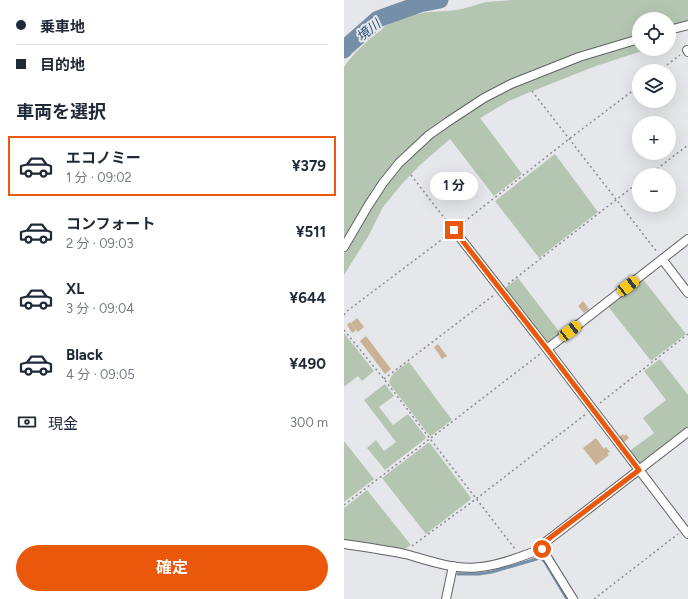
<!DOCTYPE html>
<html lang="ja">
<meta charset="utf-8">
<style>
:root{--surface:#fff;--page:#f6f6f7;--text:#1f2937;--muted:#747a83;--line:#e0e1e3;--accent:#ea580c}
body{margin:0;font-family:Figtree,"Noto Sans JP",sans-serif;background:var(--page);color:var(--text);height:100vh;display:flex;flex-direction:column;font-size:15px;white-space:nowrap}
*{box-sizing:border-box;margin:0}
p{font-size:13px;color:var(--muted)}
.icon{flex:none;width:22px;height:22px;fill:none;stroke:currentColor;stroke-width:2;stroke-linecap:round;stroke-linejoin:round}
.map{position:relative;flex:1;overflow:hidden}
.drawer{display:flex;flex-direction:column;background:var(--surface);width:344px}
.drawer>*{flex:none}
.guide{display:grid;align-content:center;height:88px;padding:0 16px;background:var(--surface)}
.fabs{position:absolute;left:288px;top:12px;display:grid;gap:8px}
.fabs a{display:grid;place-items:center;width:44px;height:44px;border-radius:50%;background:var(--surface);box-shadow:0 4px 16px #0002;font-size:20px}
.end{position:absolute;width:18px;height:18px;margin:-9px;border:5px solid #ea580c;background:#fff;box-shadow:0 0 0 2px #fff}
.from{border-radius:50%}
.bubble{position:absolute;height:28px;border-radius:14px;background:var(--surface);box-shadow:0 4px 16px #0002;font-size:13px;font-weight:700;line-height:28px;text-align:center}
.car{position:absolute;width:12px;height:24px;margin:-12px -6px;border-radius:5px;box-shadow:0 0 3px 1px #0007;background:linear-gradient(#f5c518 24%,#345 0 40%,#f5c518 0 76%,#345 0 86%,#f5c518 0)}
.guide b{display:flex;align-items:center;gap:14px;height:38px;font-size:15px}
.guide b+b{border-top:1px solid var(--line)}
.guide i{width:10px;height:10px;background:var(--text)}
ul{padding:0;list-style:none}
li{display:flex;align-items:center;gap:12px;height:60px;margin:0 8px 6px;padding:0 8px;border:2px solid transparent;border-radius:0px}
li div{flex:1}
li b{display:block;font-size:15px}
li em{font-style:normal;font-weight:700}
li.active{border-color:var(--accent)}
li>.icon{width:36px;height:36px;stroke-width:1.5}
h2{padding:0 16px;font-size:18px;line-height:48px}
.pay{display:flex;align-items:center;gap:10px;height:44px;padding:0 16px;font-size:15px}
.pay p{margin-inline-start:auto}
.action{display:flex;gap:8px;margin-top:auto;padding:8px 16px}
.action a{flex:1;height:46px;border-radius:24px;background:var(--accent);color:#fff;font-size:16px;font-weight:700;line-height:46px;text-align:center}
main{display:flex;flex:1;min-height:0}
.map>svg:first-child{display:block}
.green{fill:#b4c6b1}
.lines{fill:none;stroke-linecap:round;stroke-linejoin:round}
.stream{stroke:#768fa9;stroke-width:3}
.river{stroke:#768fa9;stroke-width:17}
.building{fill:#cab295}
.street-casing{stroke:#626366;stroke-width:10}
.path{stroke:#8b8b8e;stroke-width:1.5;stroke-dasharray:2 3;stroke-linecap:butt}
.street{stroke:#fff;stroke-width:8}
.route{stroke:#ea580c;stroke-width:5}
.labels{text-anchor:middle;stroke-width:4;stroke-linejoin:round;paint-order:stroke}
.water-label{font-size:13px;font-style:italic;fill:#264d73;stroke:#e6e7eb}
</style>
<main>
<section class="drawer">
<div class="guide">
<b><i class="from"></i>乗車地</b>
<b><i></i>目的地</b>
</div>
<h2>車両を選択</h2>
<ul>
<li class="active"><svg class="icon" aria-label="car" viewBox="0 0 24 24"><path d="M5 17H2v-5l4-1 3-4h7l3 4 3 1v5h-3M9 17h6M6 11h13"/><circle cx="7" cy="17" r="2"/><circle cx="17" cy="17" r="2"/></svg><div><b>エコノミー</b><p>1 分 · 09:02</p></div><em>¥379</em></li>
<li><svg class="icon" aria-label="car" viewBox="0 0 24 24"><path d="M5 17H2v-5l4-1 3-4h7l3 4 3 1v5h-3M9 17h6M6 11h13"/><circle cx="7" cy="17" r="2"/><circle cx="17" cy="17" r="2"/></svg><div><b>コンフォート</b><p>2 分 · 09:03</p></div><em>¥511</em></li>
<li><svg class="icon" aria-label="car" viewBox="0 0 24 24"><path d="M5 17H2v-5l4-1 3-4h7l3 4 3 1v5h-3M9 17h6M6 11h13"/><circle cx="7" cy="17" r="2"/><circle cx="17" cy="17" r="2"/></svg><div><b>XL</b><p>3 分 · 09:04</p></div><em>¥644</em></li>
<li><svg class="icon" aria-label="car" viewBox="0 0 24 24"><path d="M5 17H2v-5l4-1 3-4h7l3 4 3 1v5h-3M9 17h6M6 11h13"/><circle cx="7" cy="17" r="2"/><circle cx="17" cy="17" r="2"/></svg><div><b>Black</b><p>4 分 · 09:05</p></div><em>¥490</em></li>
</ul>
<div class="pay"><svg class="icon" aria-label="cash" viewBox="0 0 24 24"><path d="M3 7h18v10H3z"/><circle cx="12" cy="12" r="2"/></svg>現金<p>300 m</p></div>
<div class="action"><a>確定</a></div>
</section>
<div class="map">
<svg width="344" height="599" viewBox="0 0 344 599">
<rect width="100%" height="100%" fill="#e6e7eb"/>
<!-- green -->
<path class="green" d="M169 0H344V21L325 27V19H295V35L156 85 118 107 88 128 61 151 45 168 0 239V67C8 55 18 46 29 36 33 33 38 30 41 26L54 19 62 16 72 14 85 12 104 11 118 9 142 2Z
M295 40V49H304L252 66 186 92 165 101 136 118 178 174 150 196 106 139 76 165 57 185 39 207 25 235 0 275V251L28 204 58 165 75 147 107 122 158 91 237 59Z
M211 154 254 212 195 258 151 201Z
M174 278 217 334 204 344 160 289Z
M298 278 342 334 307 361 263 305Z
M0 333 30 371 18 381 14 376 1 386H0Z
M316 359 344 395V428L297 464H293L284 452 310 433 299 418 322 400 300 371Z
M65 362 108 420 87 436 85 435 45 383C46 373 58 367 65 362Z
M41 384 50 396 35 407 49 425 64 414 82 437 81 439 41 470 23 448 32 440 40 451 52 442 20 400Z
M0 441 30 479 0 502Z
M84 443H86L127 498 126 500 82 534 38 478Z
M23 490 67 545 59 550 0 540V508Z"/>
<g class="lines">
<!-- stream -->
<path class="stream" d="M114 574H135L148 572 196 558 198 559 201 562 223 599"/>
<!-- river -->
<path class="river" d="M0 50 1 48 34 19 76 4 96 0"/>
</g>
<!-- building -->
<path class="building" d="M239 301 245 309 240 313 234 306Z
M13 318 20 327 14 332 7 323Z
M6 322 12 330 8 333 3 325Z
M22 336 47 369 41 374 16 341Z
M94 344 103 356 98 359 90 347Z
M279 434 280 436 282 434 285 438 279 443 275 437Z
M252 438 260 449 262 447 266 452 263 453 265 455 252 465 239 448Z"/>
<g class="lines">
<!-- street casing -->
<g class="street-casing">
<path id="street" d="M325 30 344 25
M343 50 344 52
M110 230 203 349 344 534
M0 247 24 206 39 183 55 163 85 135 105 121 140 98 167 84 235 57 295 39
M318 259 344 293
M203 349 344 239
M0 544C20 547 41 550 61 554 83 560 113 571 136 567 157 565 178 556 198 549
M102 599 109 566
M229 599 198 549 199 544 344 432"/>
</g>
<!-- path -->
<path class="path" d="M315 71 336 55
M188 91 313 252
M67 175 105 224
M305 175 344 145
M116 225 225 139 295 86
M164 284 295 182
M0 315 3 311 104 235
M0 330 40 379 171 549
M40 379 150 295
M256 403 344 334
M0 505 196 354
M68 546 132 499 242 414
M250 599 334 534"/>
<!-- street -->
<use href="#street" class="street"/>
</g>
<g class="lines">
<!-- route -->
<path class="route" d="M110 230 203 349 295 470 198 544V549"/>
</g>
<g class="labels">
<!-- water labels -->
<g class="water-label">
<text transform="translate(24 30) rotate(-39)" y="5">境川</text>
</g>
</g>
</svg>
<div class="fabs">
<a><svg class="icon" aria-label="locate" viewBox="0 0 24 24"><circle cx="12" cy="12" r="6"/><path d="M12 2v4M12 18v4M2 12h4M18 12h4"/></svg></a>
<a><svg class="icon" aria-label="layers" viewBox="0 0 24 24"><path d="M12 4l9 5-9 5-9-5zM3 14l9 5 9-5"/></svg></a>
<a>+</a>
<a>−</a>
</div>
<i class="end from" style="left:198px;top:549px"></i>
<i class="end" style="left:110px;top:230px"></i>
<div class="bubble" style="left:86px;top:172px;width:48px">1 分</div>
<i class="car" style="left:284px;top:286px;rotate:52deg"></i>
<i class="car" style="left:226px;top:331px;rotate:52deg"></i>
</div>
</main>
